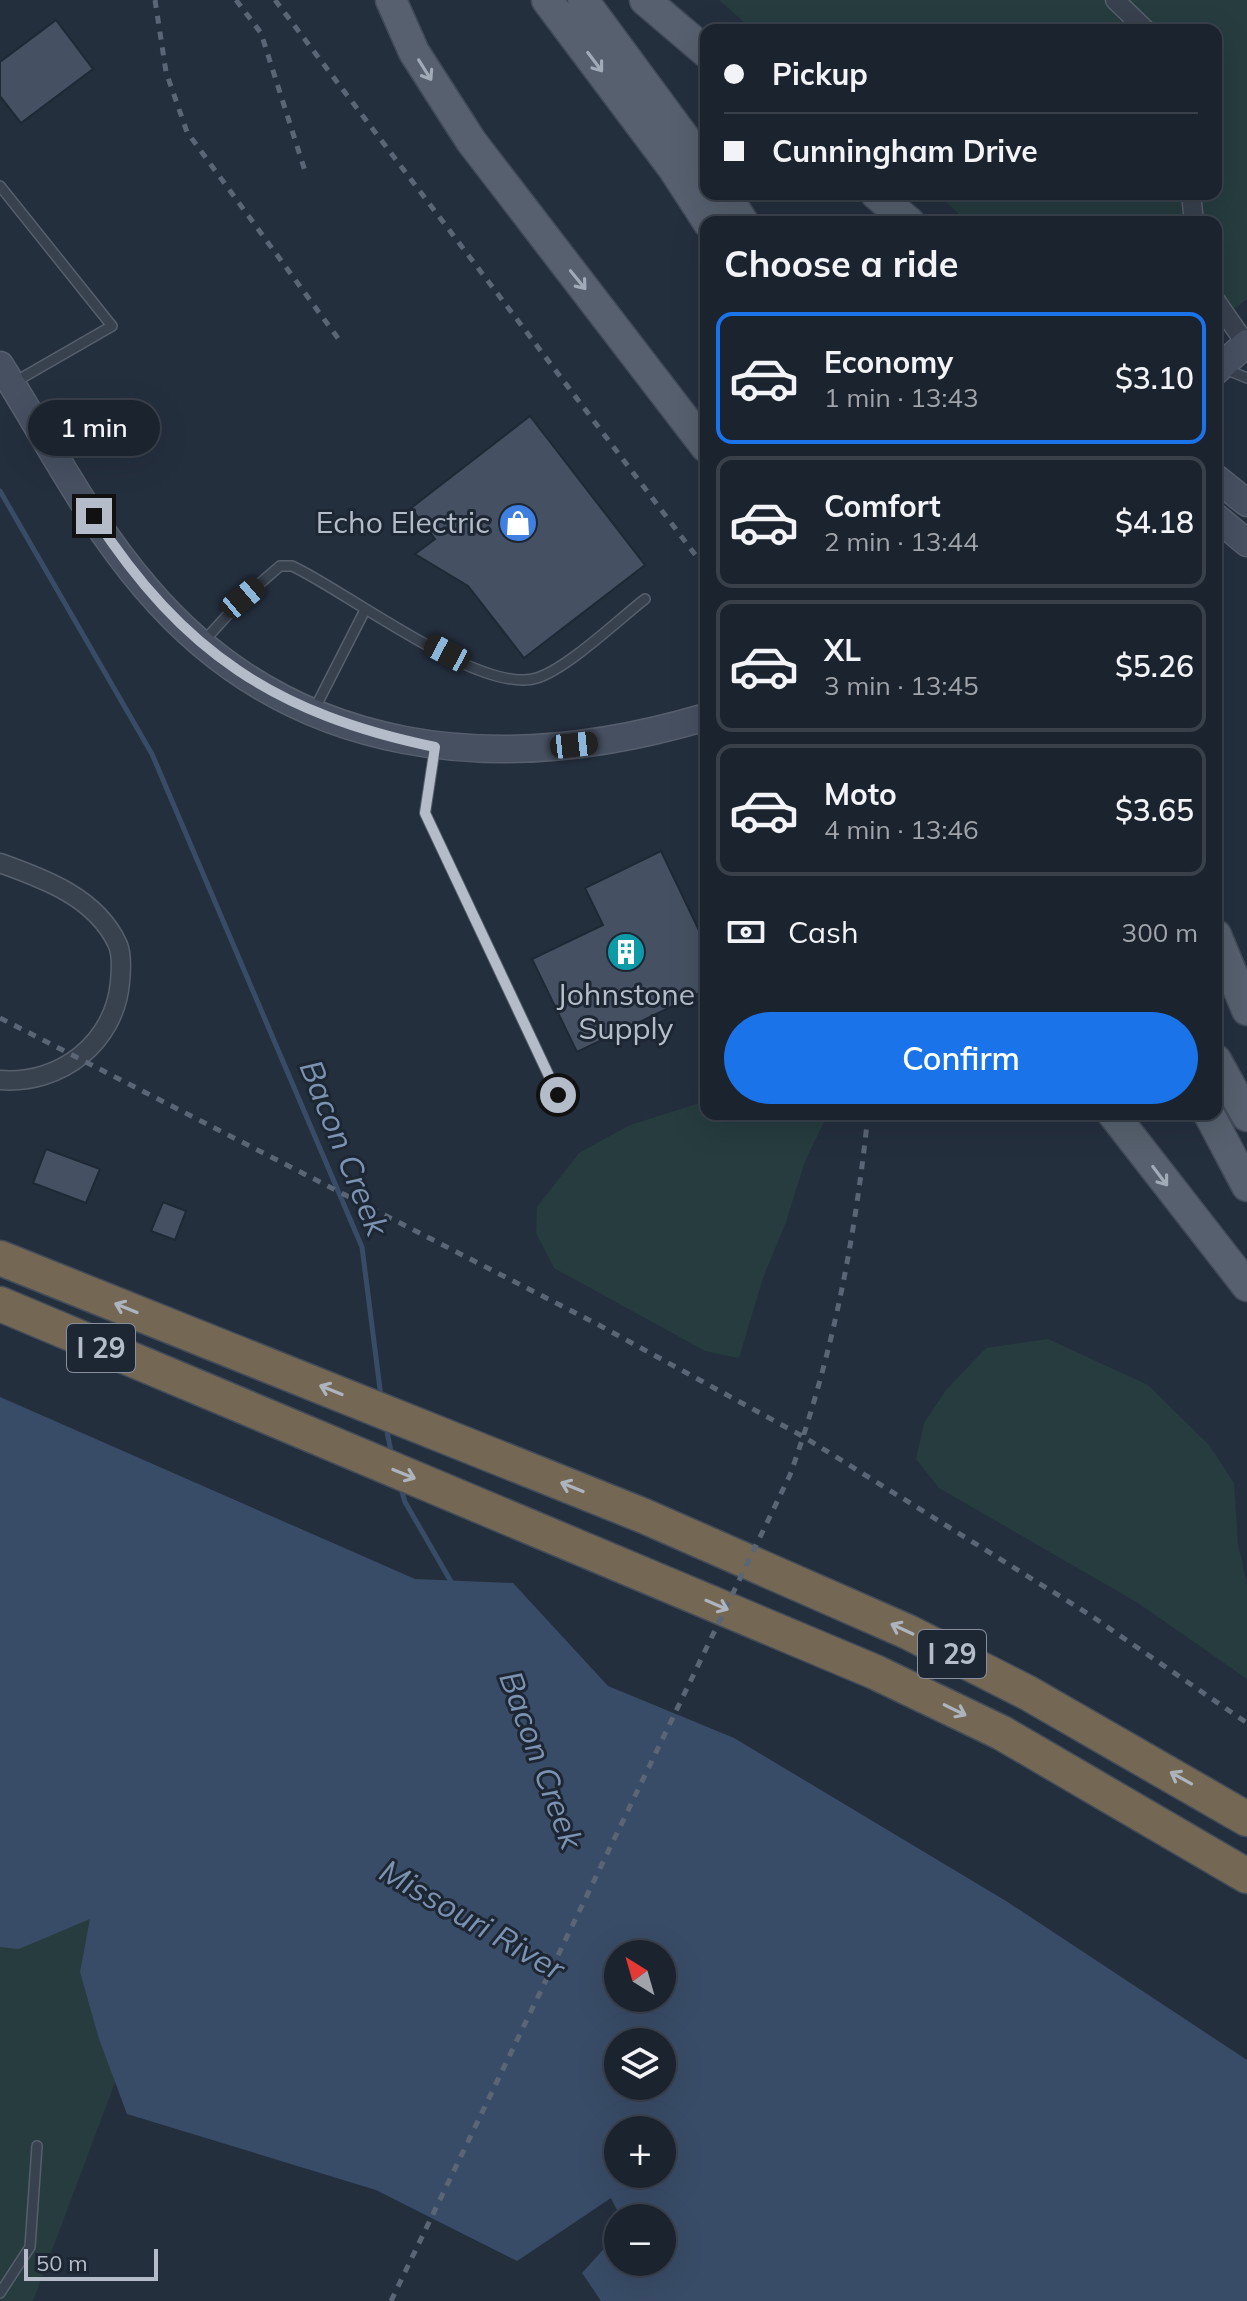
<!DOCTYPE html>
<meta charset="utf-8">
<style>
:root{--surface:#1b232e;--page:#242b36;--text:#f1f3f6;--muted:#a0a4aa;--line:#39404a;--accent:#1a73e8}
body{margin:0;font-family:Mulish,sans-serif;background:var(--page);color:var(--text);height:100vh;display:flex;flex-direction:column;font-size:30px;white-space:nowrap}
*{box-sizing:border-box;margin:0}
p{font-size:26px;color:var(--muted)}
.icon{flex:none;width:44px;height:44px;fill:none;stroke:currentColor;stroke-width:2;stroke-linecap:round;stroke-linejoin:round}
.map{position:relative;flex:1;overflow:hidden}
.side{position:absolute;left:700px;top:216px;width:522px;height:904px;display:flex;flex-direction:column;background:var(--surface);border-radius:16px;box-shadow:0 8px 32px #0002,0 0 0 2px var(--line)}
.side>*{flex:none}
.banner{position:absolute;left:700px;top:24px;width:522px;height:176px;border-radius:16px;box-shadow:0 8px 32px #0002,0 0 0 2px var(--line);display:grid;align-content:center;height:176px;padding:0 24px;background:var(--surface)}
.needle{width:52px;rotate:323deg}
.buttons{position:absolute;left:604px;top:1940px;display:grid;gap:16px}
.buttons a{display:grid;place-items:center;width:72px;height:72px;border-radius:50%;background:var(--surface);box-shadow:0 8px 32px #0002,0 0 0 2px var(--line);font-size:40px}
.scale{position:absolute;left:24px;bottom:20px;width:134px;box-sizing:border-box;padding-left:8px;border:4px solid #b4bcc9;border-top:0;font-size:22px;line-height:28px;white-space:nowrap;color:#b4bcc9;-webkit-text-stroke:6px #1d2633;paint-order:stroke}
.end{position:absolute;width:36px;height:36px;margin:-18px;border:10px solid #b4bcc9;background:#111;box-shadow:0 0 0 4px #111}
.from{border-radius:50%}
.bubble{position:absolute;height:56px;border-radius:28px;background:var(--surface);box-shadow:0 8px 32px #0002,0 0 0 2px var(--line);font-size:26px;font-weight:600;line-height:56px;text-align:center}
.car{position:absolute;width:24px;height:48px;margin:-24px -12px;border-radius:10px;box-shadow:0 0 6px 2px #0007;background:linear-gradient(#222 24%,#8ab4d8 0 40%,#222 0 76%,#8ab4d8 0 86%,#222 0)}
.banner b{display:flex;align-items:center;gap:28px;height:76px;font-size:30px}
.banner b+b{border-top:2px solid var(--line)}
.banner i{width:20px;height:20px;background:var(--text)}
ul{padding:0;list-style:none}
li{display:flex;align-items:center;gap:24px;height:132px;margin:0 16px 12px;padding:0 8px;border:4px solid var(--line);border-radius:16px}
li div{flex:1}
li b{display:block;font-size:30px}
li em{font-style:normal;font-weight:600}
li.selected{border-color:var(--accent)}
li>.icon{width:72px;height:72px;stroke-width:1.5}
h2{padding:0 24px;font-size:36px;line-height:96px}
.pay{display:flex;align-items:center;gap:20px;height:88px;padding:0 24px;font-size:30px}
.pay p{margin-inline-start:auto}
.action{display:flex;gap:16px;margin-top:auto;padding:16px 24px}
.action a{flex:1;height:92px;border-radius:48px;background:var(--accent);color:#fff;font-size:32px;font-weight:600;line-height:92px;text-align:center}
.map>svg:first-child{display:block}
.green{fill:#263c3f}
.water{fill:#394c67;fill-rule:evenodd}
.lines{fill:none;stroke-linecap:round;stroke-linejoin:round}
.stream{stroke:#394c67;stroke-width:5}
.building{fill:#455162;stroke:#1f2835;stroke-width:2}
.lane-casing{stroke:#565f6c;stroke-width:12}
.street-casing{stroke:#565f6c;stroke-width:21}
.secondary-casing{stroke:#565f6c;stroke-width:29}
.primary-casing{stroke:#414a57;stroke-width:33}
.highway-casing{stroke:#434c59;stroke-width:37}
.lane{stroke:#38414e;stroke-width:9}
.street{stroke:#38414e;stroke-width:18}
.secondary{stroke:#465061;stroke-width:26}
.primary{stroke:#56606e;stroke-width:30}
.highway{stroke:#746855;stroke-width:34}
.rail{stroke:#5a6575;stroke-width:5;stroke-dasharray:8 8;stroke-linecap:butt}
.oneway{stroke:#a1aab7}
.oneway2{stroke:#aeb4bd}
.route{stroke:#b4bcc9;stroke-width:10}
.labels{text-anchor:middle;stroke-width:6;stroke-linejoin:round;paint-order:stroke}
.shield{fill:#1d2633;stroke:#878f9c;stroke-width:2}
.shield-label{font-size:28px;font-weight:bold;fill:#b4bcc9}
.poi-label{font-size:30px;fill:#b4bcc9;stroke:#1d2633;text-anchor:end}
.water-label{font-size:32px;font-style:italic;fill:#7c92b1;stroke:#1d2633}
</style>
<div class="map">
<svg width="1247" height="2301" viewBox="0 0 1247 2301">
<rect width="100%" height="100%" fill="#242f3e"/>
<!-- green -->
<path class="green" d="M719 0H1247V299L1216 323V222H968L937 194H1216V30H753Z
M706 1101V1114H828L805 1161 786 1222 763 1278 739 1358 705 1351 554 1268 536 1233 537 1207 579 1153 630 1125Z
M1048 1339 1148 1385 1209 1445 1234 1483 1238 1544 1247 1584V1679L1138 1603 939 1488 916 1459 924 1423 946 1390 986 1348Z
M0 1839 174 1925 33 2301H0Z"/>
<!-- water -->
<path class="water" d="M0 1397 415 1579 513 1583 608 1686 734 1738 1006 1901 1247 2060V2301H601L582 2273 618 2233V2262H662V2218H621L611 2198 517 2261 376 2190 127 2114 99 2039 80 1972 90 1919 19 1949 0 1947ZM618 1954H662V1998H618ZM618 2042H662V2086H618ZM618 2130H662V2174H618Z"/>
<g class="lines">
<!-- stream -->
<path class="stream" d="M0 491 152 754 362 1247 381 1397
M386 1427 392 1456
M400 1485 405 1502 453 1585"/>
</g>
<!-- building -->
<path class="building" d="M56 20 93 69 21 123 0 96V62Z
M530 416 645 565 524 658 468 586 415 554 435 539 411 508Z
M661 851 706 945V990L577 1052 532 959 603 925 585 888Z
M46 1149 100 1169 86 1203 33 1183Z
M163 1202 186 1211 175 1240 151 1231Z"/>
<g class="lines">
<!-- lane casing -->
<g class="lane-casing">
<path id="lane" d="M0 186 112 326 13 383
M1223 368 1247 378
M204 641 243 598 280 566H292C345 590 481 696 537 678 568 668 618 620 645 599
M314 710 364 612
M435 747 425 813 558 1095
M0 2293 30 2247 37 2146"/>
</g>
<!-- street casing -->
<g class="street-casing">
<path id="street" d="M1115 0 1146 30
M1191 194 1194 222
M1216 301 1246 344
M0 863C45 879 97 898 118 945 122 955 121 972 120 982 115 1042 61 1085 0 1080"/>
</g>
<!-- secondary casing -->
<g class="secondary-casing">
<path id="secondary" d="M0 365C47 439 88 521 146 588 292 760 501 778 706 717
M1216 371 1247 343
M1216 478 1247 503
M1216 517 1247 543"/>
</g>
<!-- primary casing -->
<g class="primary-casing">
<path id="primary" d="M391 0 414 52 471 141 706 447
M547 0 673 168 708 222
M583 0 706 167
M645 0 706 52
M725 194 743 222
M876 194 909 222
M1216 935 1247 1010
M1216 1060 1247 1116
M1113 1114 1247 1286
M1209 1114 1247 1186"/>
</g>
<!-- highway casing -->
<g class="highway-casing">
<path id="highway" d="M0 1258 644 1516 908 1632 1028 1693 1247 1819
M0 1304 875 1672 1002 1733 1247 1876"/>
</g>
<!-- lane -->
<use href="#lane" class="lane"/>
<!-- street -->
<use href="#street" class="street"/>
<!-- secondary -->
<use href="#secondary" class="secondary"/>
<!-- primary -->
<use href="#primary" class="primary"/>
<!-- highway -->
<use href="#highway" class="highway"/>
<!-- rail -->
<path class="rail" d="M155 0 166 72 187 132 340 341
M236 0 261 33 305 171
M275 0 706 569
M0 1018 597 1324 804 1437 1090 1615 1247 1723
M391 2301 790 1475C833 1355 855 1240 868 1114"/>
</g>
<!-- one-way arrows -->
<defs><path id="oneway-shaft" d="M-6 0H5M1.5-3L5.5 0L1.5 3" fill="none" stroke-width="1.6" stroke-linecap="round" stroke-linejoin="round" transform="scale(2)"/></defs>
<g class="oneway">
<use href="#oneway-shaft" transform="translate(595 62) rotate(53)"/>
<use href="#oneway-shaft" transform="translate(425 70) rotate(58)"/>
<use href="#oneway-shaft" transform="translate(578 280) rotate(51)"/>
<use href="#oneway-shaft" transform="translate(1160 1176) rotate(53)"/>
</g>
<g class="oneway2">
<use href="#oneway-shaft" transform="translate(126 1308) rotate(-158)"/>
<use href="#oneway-shaft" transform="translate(331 1390) rotate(-158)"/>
<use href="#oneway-shaft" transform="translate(404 1474) rotate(22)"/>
<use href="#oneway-shaft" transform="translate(572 1487) rotate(-158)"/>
<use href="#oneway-shaft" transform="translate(717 1605) rotate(23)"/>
<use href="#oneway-shaft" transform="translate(902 1629) rotate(-155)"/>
<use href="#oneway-shaft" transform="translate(955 1710) rotate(26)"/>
<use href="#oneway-shaft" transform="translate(1181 1778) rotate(-151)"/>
</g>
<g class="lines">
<!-- route -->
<path class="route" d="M94 516C183 653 276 714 435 747L425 813 558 1095"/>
</g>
<!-- icons -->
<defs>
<g id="shop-disc" transform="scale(2)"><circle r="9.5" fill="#3f7fe0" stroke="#1d2633"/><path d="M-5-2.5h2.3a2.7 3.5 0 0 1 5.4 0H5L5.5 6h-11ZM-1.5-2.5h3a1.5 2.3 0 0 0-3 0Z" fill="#fff"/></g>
<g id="building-disc" transform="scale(2)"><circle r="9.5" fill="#0f9aa8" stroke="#1d2633"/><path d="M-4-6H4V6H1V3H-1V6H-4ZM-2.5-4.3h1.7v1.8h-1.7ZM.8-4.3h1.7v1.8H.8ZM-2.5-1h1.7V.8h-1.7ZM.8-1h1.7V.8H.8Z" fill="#fff"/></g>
</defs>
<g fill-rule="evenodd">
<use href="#shop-disc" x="518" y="523"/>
<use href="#building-disc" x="626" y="952"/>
</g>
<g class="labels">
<!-- shield labels -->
<g class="shield">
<rect x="67" y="1324" width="68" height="48" rx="6"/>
<rect x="918" y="1630" width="68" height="48" rx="6"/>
</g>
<g class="shield-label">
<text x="101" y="1358">I 29</text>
<text x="952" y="1664">I 29</text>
</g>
<!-- poi labels -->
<g class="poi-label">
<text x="490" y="533">Echo Electric</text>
<text x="626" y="1005" text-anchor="middle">Johnstone<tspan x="626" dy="34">Supply</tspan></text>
</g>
<!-- water labels -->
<g class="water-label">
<text transform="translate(344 1148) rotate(68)" y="11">Bacon Creek</text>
<text transform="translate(541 1760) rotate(70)" y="11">Bacon Creek</text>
<text transform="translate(472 1920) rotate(30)" y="11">Missouri River</text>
</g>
</g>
</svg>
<div class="buttons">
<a><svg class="needle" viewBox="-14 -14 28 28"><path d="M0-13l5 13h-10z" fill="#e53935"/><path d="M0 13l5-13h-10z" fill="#a0a4aa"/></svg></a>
<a><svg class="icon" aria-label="layers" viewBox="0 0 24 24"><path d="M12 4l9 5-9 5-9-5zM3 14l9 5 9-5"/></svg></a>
<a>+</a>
<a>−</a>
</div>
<div class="scale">50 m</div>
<i class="end from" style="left:558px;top:1095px"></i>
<i class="end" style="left:94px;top:516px"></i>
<div class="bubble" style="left:28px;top:400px;width:132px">1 min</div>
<i class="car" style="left:243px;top:598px;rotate:50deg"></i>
<i class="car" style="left:447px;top:653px;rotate:298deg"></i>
<i class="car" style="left:574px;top:745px;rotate:84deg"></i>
<div class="banner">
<b><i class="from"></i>Pickup</b>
<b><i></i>Cunningham Drive</b>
</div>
<section class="side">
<h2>Choose a ride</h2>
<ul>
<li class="selected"><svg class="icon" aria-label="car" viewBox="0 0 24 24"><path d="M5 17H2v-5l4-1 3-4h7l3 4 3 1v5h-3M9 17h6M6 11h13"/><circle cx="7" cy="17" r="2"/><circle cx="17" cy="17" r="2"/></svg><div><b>Economy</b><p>1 min · 13:43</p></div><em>$3.10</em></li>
<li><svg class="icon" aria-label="car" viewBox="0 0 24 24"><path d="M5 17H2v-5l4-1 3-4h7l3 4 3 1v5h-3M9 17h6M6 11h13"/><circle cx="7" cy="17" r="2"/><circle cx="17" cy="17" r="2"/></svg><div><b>Comfort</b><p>2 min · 13:44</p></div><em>$4.18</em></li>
<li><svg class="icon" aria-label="car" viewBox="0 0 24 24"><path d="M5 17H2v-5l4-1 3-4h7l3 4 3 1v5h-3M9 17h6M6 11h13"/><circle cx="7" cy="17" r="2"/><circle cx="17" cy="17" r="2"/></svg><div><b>XL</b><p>3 min · 13:45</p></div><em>$5.26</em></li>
<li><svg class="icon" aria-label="car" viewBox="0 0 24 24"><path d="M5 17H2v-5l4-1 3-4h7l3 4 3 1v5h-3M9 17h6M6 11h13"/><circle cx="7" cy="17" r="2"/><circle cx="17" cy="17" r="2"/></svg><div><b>Moto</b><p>4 min · 13:46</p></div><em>$3.65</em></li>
</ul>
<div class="pay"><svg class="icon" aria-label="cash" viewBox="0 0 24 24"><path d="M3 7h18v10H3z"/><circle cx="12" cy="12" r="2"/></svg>Cash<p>300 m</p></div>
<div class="action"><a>Confirm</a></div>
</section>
</div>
